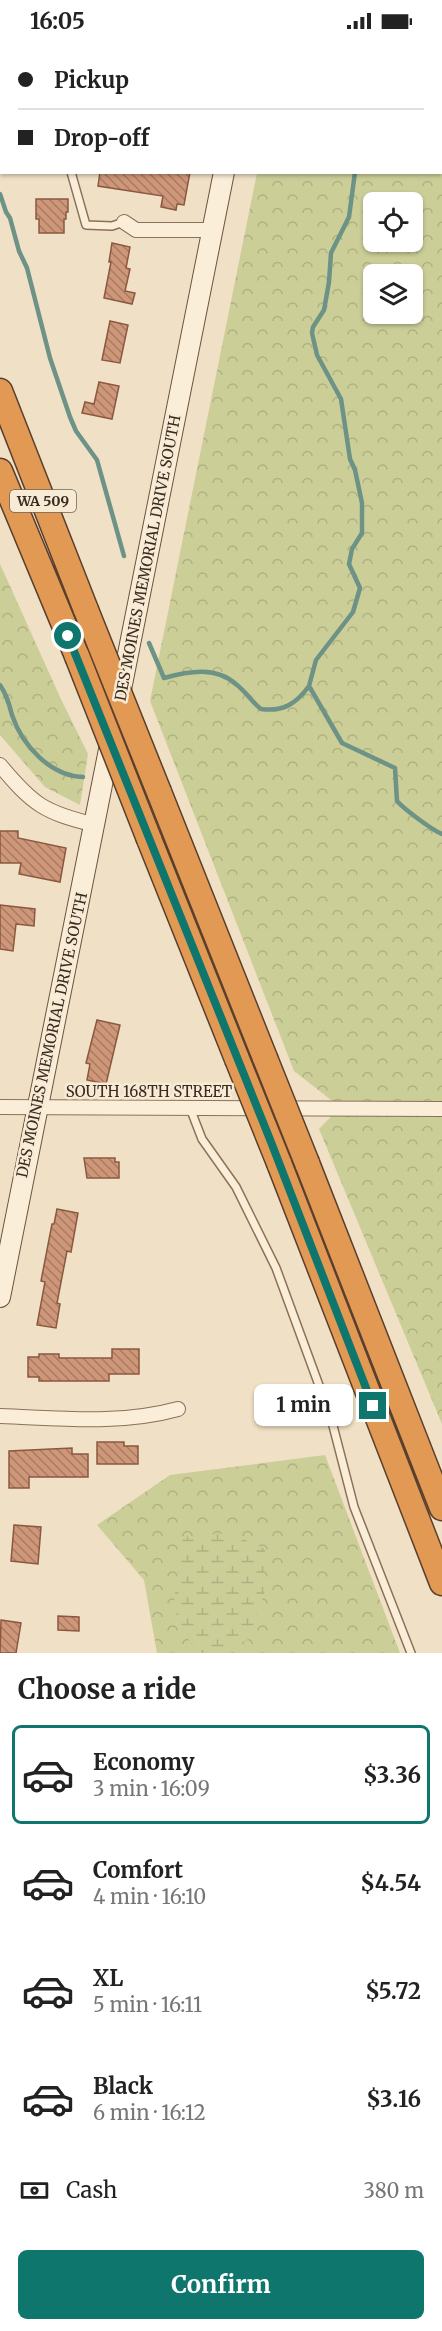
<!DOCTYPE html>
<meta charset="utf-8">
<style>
:root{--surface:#fff;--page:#f2f2f2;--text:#222;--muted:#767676;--line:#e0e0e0;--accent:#0f766e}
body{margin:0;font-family:Merriweather,serif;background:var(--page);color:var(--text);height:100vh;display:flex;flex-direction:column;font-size:22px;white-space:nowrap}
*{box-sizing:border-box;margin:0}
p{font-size:20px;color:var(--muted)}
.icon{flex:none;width:33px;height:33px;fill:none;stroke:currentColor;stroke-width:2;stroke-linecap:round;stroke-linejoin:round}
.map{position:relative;height:1611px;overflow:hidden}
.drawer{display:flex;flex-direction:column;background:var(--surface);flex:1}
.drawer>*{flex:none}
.banner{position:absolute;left:0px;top:0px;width:442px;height:132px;box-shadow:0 2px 4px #0004;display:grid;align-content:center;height:132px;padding:0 18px;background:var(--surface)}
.fabs{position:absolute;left:363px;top:150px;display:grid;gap:12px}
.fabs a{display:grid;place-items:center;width:60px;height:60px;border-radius:9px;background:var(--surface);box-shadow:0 2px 4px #0004;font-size:30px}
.end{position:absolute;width:27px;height:27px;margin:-14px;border:8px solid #0f766e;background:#fff;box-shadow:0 0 0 3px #fff}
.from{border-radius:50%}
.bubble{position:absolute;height:42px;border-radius:9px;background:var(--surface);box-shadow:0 2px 4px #0004;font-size:20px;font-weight:700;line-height:42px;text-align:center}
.banner b{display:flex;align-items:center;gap:21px;height:57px;font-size:22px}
.banner b+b{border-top:2px solid var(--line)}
.banner i{width:15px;height:15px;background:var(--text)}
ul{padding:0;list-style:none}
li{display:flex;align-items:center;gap:18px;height:99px;margin:0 12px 9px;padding:0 6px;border:3px solid transparent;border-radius:9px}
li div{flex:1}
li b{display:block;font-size:22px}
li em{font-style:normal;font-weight:700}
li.active{border-color:var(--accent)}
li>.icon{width:54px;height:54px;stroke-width:1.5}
h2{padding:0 18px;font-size:27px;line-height:72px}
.pay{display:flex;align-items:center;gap:15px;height:66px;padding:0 18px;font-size:22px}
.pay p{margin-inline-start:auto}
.button{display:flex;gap:12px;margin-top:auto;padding:12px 18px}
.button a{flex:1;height:69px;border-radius:9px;background:var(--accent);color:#fff;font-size:24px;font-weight:700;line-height:69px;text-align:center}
.status{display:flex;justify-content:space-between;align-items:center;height:42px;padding:0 30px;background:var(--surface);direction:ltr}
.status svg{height:16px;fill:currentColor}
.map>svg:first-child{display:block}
.forest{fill:url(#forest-crowns);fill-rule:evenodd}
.wetland{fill:url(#wetland-marsh)}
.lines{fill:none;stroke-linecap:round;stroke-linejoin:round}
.stream{stroke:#6d9286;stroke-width:4.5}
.building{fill:url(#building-back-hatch);stroke:#8b583f;stroke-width:1.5}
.service-casing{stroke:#8b715a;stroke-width:10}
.minor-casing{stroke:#8b715a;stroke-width:16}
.secondary-casing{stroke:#6d523d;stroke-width:22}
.motorway-casing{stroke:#593f2e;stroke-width:27}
.service{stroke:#faeed9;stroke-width:7}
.minor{stroke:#faeed9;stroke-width:14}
.secondary{stroke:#faeed9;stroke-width:20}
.motorway{stroke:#e19954;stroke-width:24}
.motorway-bridge-casing{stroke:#593f2e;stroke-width:27;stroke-linecap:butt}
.motorway-bridge{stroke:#e19954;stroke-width:24}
.route{stroke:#0f766e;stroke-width:8}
.labels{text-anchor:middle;stroke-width:5;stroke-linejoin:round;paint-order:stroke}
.shield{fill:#f7ebd5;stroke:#736456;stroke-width:1.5}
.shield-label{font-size:14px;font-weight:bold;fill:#3b2a1f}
.street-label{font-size:15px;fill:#3b2a1f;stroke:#f7ebd5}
</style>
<div class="status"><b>16:05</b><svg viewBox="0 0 49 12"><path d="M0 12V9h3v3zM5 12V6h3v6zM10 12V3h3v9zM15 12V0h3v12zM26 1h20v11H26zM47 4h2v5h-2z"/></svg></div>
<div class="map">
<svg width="442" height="1611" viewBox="0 0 442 1611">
<defs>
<pattern id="forest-crowns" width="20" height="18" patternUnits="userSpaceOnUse" patternTransform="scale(1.5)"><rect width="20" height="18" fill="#ccce98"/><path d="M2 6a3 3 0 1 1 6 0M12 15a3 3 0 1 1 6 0" fill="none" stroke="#b0b183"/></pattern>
<pattern id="wetland-marsh" width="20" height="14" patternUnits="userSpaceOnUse" patternTransform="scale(1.5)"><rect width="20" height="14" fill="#ccce98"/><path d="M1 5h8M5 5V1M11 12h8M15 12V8" fill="none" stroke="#b0b183"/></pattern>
<pattern id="building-back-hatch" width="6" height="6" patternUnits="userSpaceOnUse" patternTransform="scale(1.5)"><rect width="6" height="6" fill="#cf977a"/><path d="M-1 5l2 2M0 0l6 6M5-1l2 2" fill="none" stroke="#a97b63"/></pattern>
</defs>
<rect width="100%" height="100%" fill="#f0e0c5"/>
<!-- forest -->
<path class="forest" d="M283 0H442V1382L319 1087 340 1065 294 1029 150 659 257 131 441 130V2ZM374 160H412V200H374ZM374 232H412V272H374Z
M0 522 60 655 88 712 80 763 45 745 0 693Z
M325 1413 400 1611H157L144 1538 97 1483 170 1433Z"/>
<!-- wetland -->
<path class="wetland" d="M230 1491 265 1507V1549L248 1598 207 1611H199L178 1584 174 1556 183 1495Z"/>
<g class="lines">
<!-- stream -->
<path class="stream" d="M358 2V0
M0 152 6 170 10 176 19 209 27 226 50 316 70 375 76 389 97 418 124 514
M149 601 164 636C189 629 217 624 237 643 246 650 252 660 261 667 283 670 296 662 309 644L342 701 395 726 397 759C404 767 432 788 442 792
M0 643C7 653 9 662 12 673 22 703 50 734 83 735
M309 644 316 618 353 570 360 546 349 522 352 507 362 491V461L355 428 350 417 341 357 317 313 312 291 313 285 324 268 329 240 331 211 349 175 355 130"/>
</g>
<!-- building -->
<path class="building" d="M100 130H190L184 163 177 162 176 168 161 165 163 154 98 144Z
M36 157H68V170H66V177H64V191H39V177H36Z
M112 201 130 205 126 226 130 227 125 249 135 251 132 262 104 256 111 220H109Z
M110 279 128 283 120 321 102 318Z
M99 340 119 344 112 377 82 371 85 360 94 362Z
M0 789H18V796L66 806 60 840 19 832 21 821H0Z
M0 863 35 867 34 884 16 882 13 909 0 907Z
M97 978 120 983 106 1042 87 1038 90 1022 86 1021Z
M84 1116H115V1120H119V1136H87Z
M57 1167 78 1171 71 1210 67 1209 57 1261 60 1262 56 1286 37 1283 45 1240 41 1239 52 1182H54Z
M112 1307H139V1332H109V1339H39V1335H28V1315H39V1312H59V1316H112Z
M97 1400H124V1404H138V1422H97Z
M72 1406V1412H88V1435H29V1446H9V1409Z
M14 1483 41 1485 38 1522 11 1519Z
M58 1574 79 1575V1589L58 1588Z
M1 1578 21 1581 16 1611H0Z"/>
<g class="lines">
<!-- service casing -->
<g class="service-casing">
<path id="service" d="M71 130 86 183 112 184 124 180
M190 1066 202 1097 236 1145 276 1226 331 1376 354 1465 411 1611"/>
</g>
<!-- minor casing -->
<g class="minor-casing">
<path id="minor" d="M124 180 136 188H213
M0 723C33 763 45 771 96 783
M0 1065 442 1067
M0 1374C60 1376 120 1383 178 1367"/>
</g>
<!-- secondary casing -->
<g class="secondary-casing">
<path id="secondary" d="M251 2V0
M0 1255 224 130"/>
</g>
<!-- motorway casing -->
<g class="motorway-casing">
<path id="motorway" d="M0 349 86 568
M0 429 77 614
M159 750 265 1016
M149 797 237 1017
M279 1121 442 1541
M307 1121 442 1466"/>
</g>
<!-- service -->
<use href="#service" class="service"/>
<!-- minor -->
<use href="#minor" class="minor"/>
<!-- secondary -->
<use href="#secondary" class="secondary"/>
<!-- motorway -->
<use href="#motorway" class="motorway"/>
<!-- motorway-bridge casing -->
<g class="motorway-bridge-casing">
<path id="motorway-bridge" d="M86 568 159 750
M77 614 149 797
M265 1016 307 1121
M237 1017 279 1121"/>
</g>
<!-- motorway-bridge -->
<use href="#motorway-bridge" class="motorway-bridge"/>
</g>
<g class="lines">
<!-- route -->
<path class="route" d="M68 594 271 1100 373 1364"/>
</g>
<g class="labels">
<!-- shield labels -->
<rect class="shield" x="10" y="448" width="66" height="22" rx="4.5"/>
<g class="shield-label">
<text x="43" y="464">WA 509</text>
</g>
<!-- street labels -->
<g class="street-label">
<text transform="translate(148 516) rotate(-79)" y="5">DES MOINES MEMORIAL DRIVE SOUTH</text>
<text transform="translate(52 993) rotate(-78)" y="5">DES MOINES MEMORIAL DRIVE SOUTH</text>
<text x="149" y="1055">SOUTH 168TH STREET</text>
</g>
</g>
</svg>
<div class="fabs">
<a><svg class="icon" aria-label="locate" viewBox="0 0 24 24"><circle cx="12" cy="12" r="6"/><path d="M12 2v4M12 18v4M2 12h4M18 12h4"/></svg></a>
<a><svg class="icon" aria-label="layers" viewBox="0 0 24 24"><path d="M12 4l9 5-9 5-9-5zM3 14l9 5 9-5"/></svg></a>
</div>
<i class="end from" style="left:68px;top:594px"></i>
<i class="end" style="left:373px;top:1364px"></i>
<div class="bubble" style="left:254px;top:1342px;width:99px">1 min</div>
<div class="banner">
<b><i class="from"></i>Pickup</b>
<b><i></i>Drop-off</b>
</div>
</div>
<section class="drawer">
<h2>Choose a ride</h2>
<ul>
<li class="active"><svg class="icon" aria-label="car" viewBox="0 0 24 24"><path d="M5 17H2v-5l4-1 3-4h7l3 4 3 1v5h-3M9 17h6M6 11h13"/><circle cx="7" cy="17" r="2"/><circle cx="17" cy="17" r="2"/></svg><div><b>Economy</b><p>3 min · 16:09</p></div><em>$3.36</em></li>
<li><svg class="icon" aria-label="car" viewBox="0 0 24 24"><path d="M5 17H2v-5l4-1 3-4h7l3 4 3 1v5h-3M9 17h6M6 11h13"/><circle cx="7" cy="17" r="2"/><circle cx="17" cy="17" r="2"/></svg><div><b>Comfort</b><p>4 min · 16:10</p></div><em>$4.54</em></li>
<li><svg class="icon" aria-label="car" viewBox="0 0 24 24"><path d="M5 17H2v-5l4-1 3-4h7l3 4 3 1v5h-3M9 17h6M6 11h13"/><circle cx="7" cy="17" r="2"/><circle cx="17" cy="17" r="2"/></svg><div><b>XL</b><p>5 min · 16:11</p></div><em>$5.72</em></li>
<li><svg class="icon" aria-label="car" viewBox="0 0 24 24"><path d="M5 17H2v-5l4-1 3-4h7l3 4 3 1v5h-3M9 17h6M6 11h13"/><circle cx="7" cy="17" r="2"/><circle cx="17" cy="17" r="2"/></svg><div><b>Black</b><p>6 min · 16:12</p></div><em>$3.16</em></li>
</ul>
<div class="pay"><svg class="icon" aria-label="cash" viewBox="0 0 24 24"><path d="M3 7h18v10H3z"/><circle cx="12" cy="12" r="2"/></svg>Cash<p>380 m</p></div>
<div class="button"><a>Confirm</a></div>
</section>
